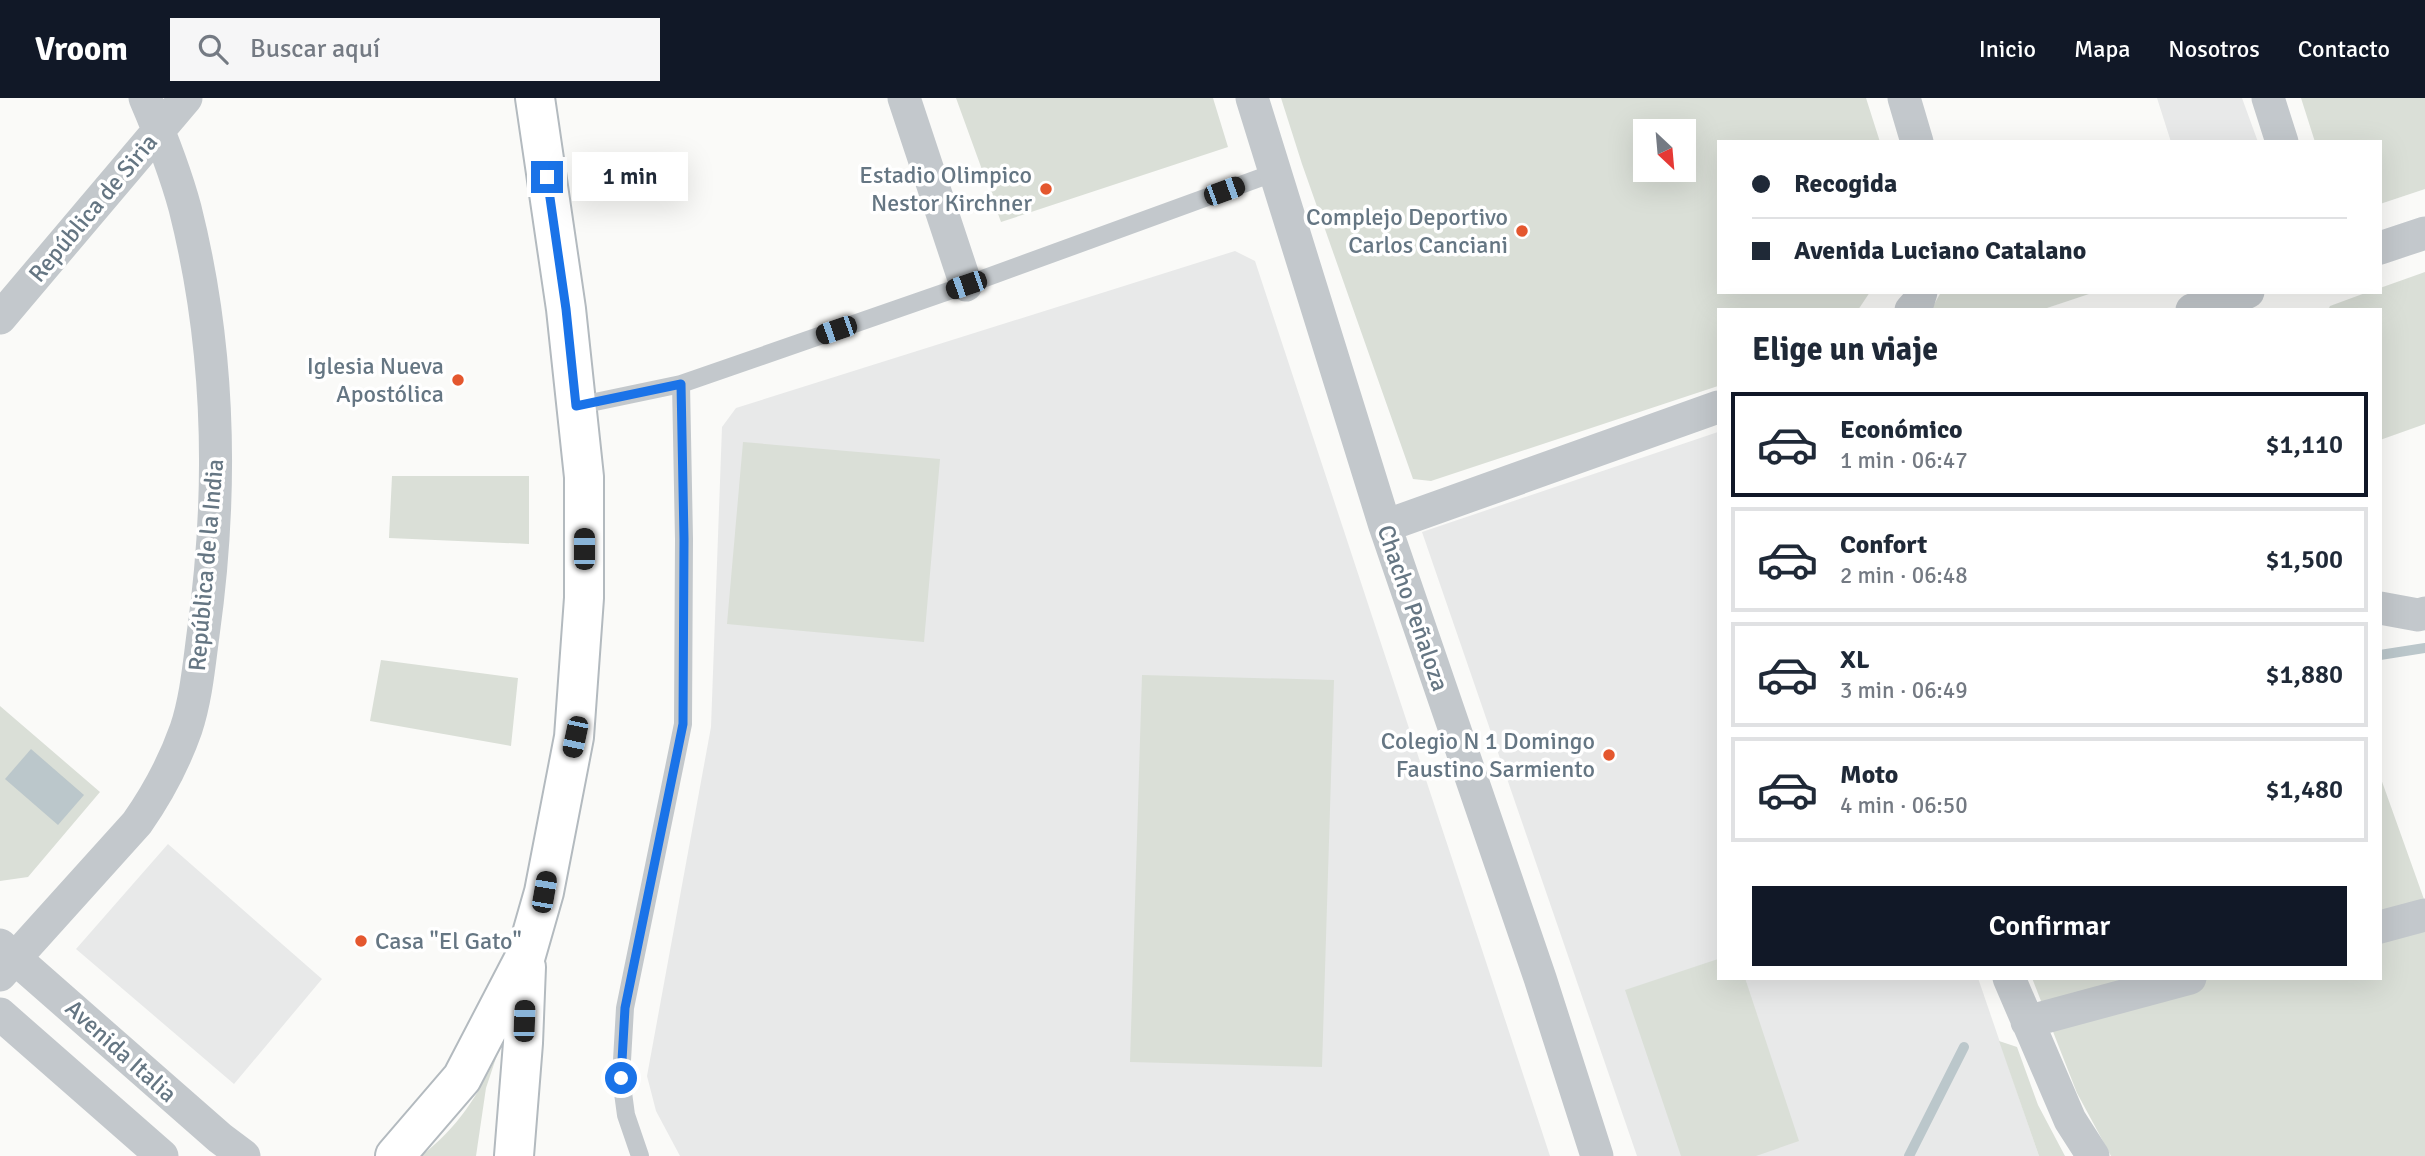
<!DOCTYPE html>
<html lang="es">
<meta charset="utf-8">
<style>
:root{--surface:#fff;--page:#f6f6f7;--text:#1f2937;--muted:#747a83;--line:#e0e1e3;--accent:#111827}
body{margin:0;font-family:Signika,sans-serif;background:var(--page);color:var(--text);height:100vh;display:flex;flex-direction:column;font-size:26px;white-space:nowrap}
*{box-sizing:border-box;margin:0}
p{font-size:23px;color:var(--muted)}
.icon{flex:none;width:38px;height:38px;fill:none;stroke:currentColor;stroke-width:2;stroke-linecap:round;stroke-linejoin:round}
.map{position:relative;flex:1;overflow:hidden}
.side{position:absolute;left:1717px;top:210px;width:665px;height:672px;display:flex;flex-direction:column;background:var(--surface);border-radius:0px;box-shadow:0 7px 28px #0002}
.side>*{flex:none}
.top-card{position:absolute;left:1717px;top:42px;width:665px;height:154px;border-radius:0px;box-shadow:0 7px 28px #0002;display:grid;align-content:center;height:154px;padding:0 35px;background:var(--surface)}
.needle{width:46px;rotate:154deg}
.fabs{position:absolute;left:1633px;top:21px;display:grid;gap:14px}
.fabs a{display:grid;place-items:center;width:63px;height:63px;border-radius:0px;background:var(--surface);box-shadow:0 7px 28px #0002;font-size:35px}
.end{position:absolute;width:32px;height:32px;margin:-16px;border:9px solid #1a73e8;background:#fff;box-shadow:0 0 0 4px #fff}
.from{border-radius:50%}
.bubble{position:absolute;height:49px;border-radius:0px;background:var(--surface);box-shadow:0 7px 28px #0002;font-size:23px;font-weight:600;line-height:49px;text-align:center}
.car{position:absolute;width:21px;height:42px;margin:-21px -10px;border-radius:9px;box-shadow:0 0 5px 2px #0007;background:linear-gradient(#222 24%,#8ab4d8 0 40%,#222 0 76%,#8ab4d8 0 86%,#222 0)}
.top-card b{display:flex;align-items:center;gap:24px;height:66px;font-size:26px}
.top-card b+b{border-top:2px solid var(--line)}
.top-card i{width:18px;height:18px;background:var(--text)}
ul{padding:0;list-style:none}
li{display:flex;align-items:center;gap:21px;height:105px;margin:0 14px 10px;padding:0 21px;border:4px solid var(--line);border-radius:0px}
li div{flex:1}
li b{display:block;font-size:26px}
li em{font-style:normal;font-weight:600}
li.on{border-color:var(--accent)}
li>.icon{width:63px;height:63px;stroke-width:1.5}
h2{padding:0 35px;font-size:32px;line-height:84px}
.action{display:flex;gap:14px;margin-top:auto;padding:14px 35px}
.action a{flex:1;height:80px;border-radius:0px;background:var(--accent);color:#fff;font-size:28px;font-weight:600;line-height:80px;text-align:center}
header{display:flex;align-items:center;gap:42px;box-sizing:border-box;height:98px;padding:0 35px;background:var(--accent);color:#fff}
header strong{font-size:33px}
nav{display:flex;gap:38px;margin-inline-start:auto;font-size:24px}
.search{width:490px;height:63px;background:var(--page);display:flex;align-items:center;gap:18px;box-sizing:border-box;padding:0 24px;border-radius:0px;color:var(--muted);font-size:26px}
.map>svg:first-child{display:block}
.built{fill:#e8e9e9}
.green{fill:#dadfd7;fill-rule:evenodd}
.water{fill:#bbc7cb}
.lines{fill:none;stroke-linecap:round;stroke-linejoin:round}
.stream{stroke:#bbc7cb;stroke-width:10}
.secondary-casing{stroke:#b3babf;stroke-width:42}
.service{stroke:#c3c8cc;stroke-width:18}
.minor{stroke:#c3c8cc;stroke-width:33}
.secondary{stroke:#fff;stroke-width:38}
.route{stroke:#1a73e8;stroke-width:9}
.poi-dot{fill:#e4572e;stroke:#fff;stroke-width:2.5}
.labels{text-anchor:middle;stroke-width:7;stroke-linejoin:round;paint-order:stroke}
.poi-label{font-size:24px;fill:#657683;stroke:#fff;text-anchor:end}
.street-label{font-size:24px;fill:#657683;stroke:#fff}
</style>
<header>
<strong>Vroom</strong>
<div class="search"><svg class="icon" aria-label="search" viewBox="0 0 24 24"><circle cx="10" cy="10" r="6"/><path d="M15 15l6 6"/></svg>Buscar aquí</div>
<nav><a>Inicio</a><a>Mapa</a><a>Nosotros</a><a>Contacto</a></nav>
</header>
<div class="map">
<svg width="2425" height="1058" viewBox="0 0 2425 1058">
<rect width="100%" height="100%" fill="#fafaf8"/>
<!-- built -->
<path class="built" d="M2157 0H2242L2258 44H2171Z
M1235 153 1255 163 1550 1058H680L656 1013 647 978 711 629 722 329 736 310Z
M1718 334V880H1978L2039 1058H1637L1422 434Z
M168 746 322 881 234 986 76 851Z"/>
<!-- green -->
<path class="green" d="M956 0H1213L1228 49 1001 124Z
M1281 0H1866L1880 44H1718V194H1870L1858 212H1718V288L1431 383 1413 381 1302 66ZM1645 33H1684V72H1645Z
M2301 0H2425V91L2380 106V44H2315Z
M2425 174V326L2380 342V212H2328L2330 208 2368 194H2380V190Z
M1941 194H2095L2041 212H1931Z
M743 344 940 361 924 544 727 526Z
M392 378H529V446L389 440Z
M381 562 518 580 511 648 370 623Z
M1142 577 1334 582 1322 969 1130 964Z
M0 608 100 694 28 779 0 783Z
M2380 678 2425 804V1058H2111L2077 995 2032 880H2380Z
M1718 861V880H1745L1799 1043 1756 1058H1681L1625 892Z
M1999 943 2017 949 2038 1007 2065 1058H2039Z
M497 957 486 990 476 1058H421C459 1028 477 999 497 957Z"/>
<!-- water -->
<path class="water" d="M31 651 84 697 58 727 5 681Z"/>
<g class="lines">
<!-- stream -->
<path class="stream" d="M2380 557 2425 550
M1909 1058 1964 949"/>
<!-- secondary casing -->
<g class="secondary-casing">
<path id="secondary" d="M395 1058 462 980 526 857 544 794 574 639 584 500V379L566 211 535 0
M514 1058 523 945 526 869"/>
</g>
<!-- service -->
<path class="service" d="M576 308 681 286 966 187 1276 74
M640 1058 626 1017 621 980 625 910 683 626 684 441 681 286"/>
<!-- minor -->
<path class="minor" d="M904 0 966 187
M1252 0 1385 428 1540 880 1597 1058
M1904 0 1917 44
M2268 0 2282 44
M2380 150 2425 135
M1911 212 1918 204 1921 194
M2192 212 2248 194
M0 220 186 0
M1385 428 1718 309
M2380 510 2418 517 2425 515
M2380 829 2425 817
M0 847 220 1040 244 1058
M0 877 137 725C158 695 174 665 186 631 196 601 199 567 203 537 223 395 220 249 185 110 175 73 160 35 145 0
M2009 880 2070 1022 2093 1058
M0 916 162 1058
M2027 924 2190 880"/>
<!-- secondary -->
<use href="#secondary" class="secondary"/>
</g>
<g class="lines">
<!-- route -->
<path class="route" d="M547 79 566 211 576 308 681 286 684 441 683 626 625 910 621 980"/>
</g>
<!-- markers -->
<g class="poi-dot">
<circle cx="1046" cy="91" r="7"/>
<circle cx="1522" cy="133" r="7"/>
<circle cx="458" cy="282" r="7"/>
<circle cx="1609" cy="657" r="7"/>
<circle cx="361" cy="843" r="7"/>
</g>
<g class="labels">
<!-- poi labels -->
<g class="poi-label">
<text x="1032" y="85">Estadio Olimpico<tspan x="1032" dy="28">Nestor Kirchner</tspan></text>
<text x="1508" y="127">Complejo Deportivo<tspan x="1508" dy="28">Carlos Canciani</tspan></text>
<text x="444" y="276">Iglesia Nueva<tspan x="444" dy="28">Apostólica</tspan></text>
<text x="1595" y="651">Colegio N 1 Domingo<tspan x="1595" dy="28">Faustino Sarmiento</tspan></text>
<text x="375" y="851" text-anchor="start">Casa "El Gato"</text>
</g>
<!-- street labels -->
<g class="street-label">
<text transform="translate(93 110) rotate(-50)" y="8">República de Siria</text>
<text transform="translate(206 467) rotate(-85)" y="8">República de la India</text>
<text transform="translate(1413 510) rotate(71)" y="8">Chacho Peñaloza</text>
<text transform="translate(121 953) rotate(42)" y="8">Avenida Italia</text>
</g>
</g>
</svg>
<div class="fabs">
<a><svg class="needle" viewBox="-14 -14 28 28"><path d="M0-13l5 13h-10z" fill="#e53935"/><path d="M0 13l5-13h-10z" fill="#747a83"/></svg></a>
</div>
<i class="end from" style="left:621px;top:980px"></i>
<i class="end" style="left:547px;top:79px"></i>
<div class="bubble" style="left:572px;top:54px;width:116px">1 min</div>
<i class="car" style="left:1224px;top:93px;rotate:70deg"></i>
<i class="car" style="left:966px;top:187px;rotate:251deg"></i>
<i class="car" style="left:836px;top:232px;rotate:251deg"></i>
<i class="car" style="left:584px;top:451px;rotate:0deg"></i>
<i class="car" style="left:575px;top:639px;rotate:192deg"></i>
<i class="car" style="left:544px;top:794px;rotate:10deg"></i>
<i class="car" style="left:524px;top:923px;rotate:2deg"></i>
<div class="top-card">
<b><i class="from"></i>Recogida</b>
<b><i></i>Avenida Luciano Catalano</b>
</div>
<section class="side">
<h2>Elige un viaje</h2>
<ul>
<li class="on"><svg class="icon" aria-label="car" viewBox="0 0 24 24"><path d="M5 17H2v-5l4-1 3-4h7l3 4 3 1v5h-3M9 17h6M6 11h13"/><circle cx="7" cy="17" r="2"/><circle cx="17" cy="17" r="2"/></svg><div><b>Económico</b><p>1 min · 06:47</p></div><em>$1,110</em></li>
<li><svg class="icon" aria-label="car" viewBox="0 0 24 24"><path d="M5 17H2v-5l4-1 3-4h7l3 4 3 1v5h-3M9 17h6M6 11h13"/><circle cx="7" cy="17" r="2"/><circle cx="17" cy="17" r="2"/></svg><div><b>Confort</b><p>2 min · 06:48</p></div><em>$1,500</em></li>
<li><svg class="icon" aria-label="car" viewBox="0 0 24 24"><path d="M5 17H2v-5l4-1 3-4h7l3 4 3 1v5h-3M9 17h6M6 11h13"/><circle cx="7" cy="17" r="2"/><circle cx="17" cy="17" r="2"/></svg><div><b>XL</b><p>3 min · 06:49</p></div><em>$1,880</em></li>
<li><svg class="icon" aria-label="car" viewBox="0 0 24 24"><path d="M5 17H2v-5l4-1 3-4h7l3 4 3 1v5h-3M9 17h6M6 11h13"/><circle cx="7" cy="17" r="2"/><circle cx="17" cy="17" r="2"/></svg><div><b>Moto</b><p>4 min · 06:50</p></div><em>$1,480</em></li>
</ul>
<div class="action"><a>Confirmar</a></div>
</section>
</div>
